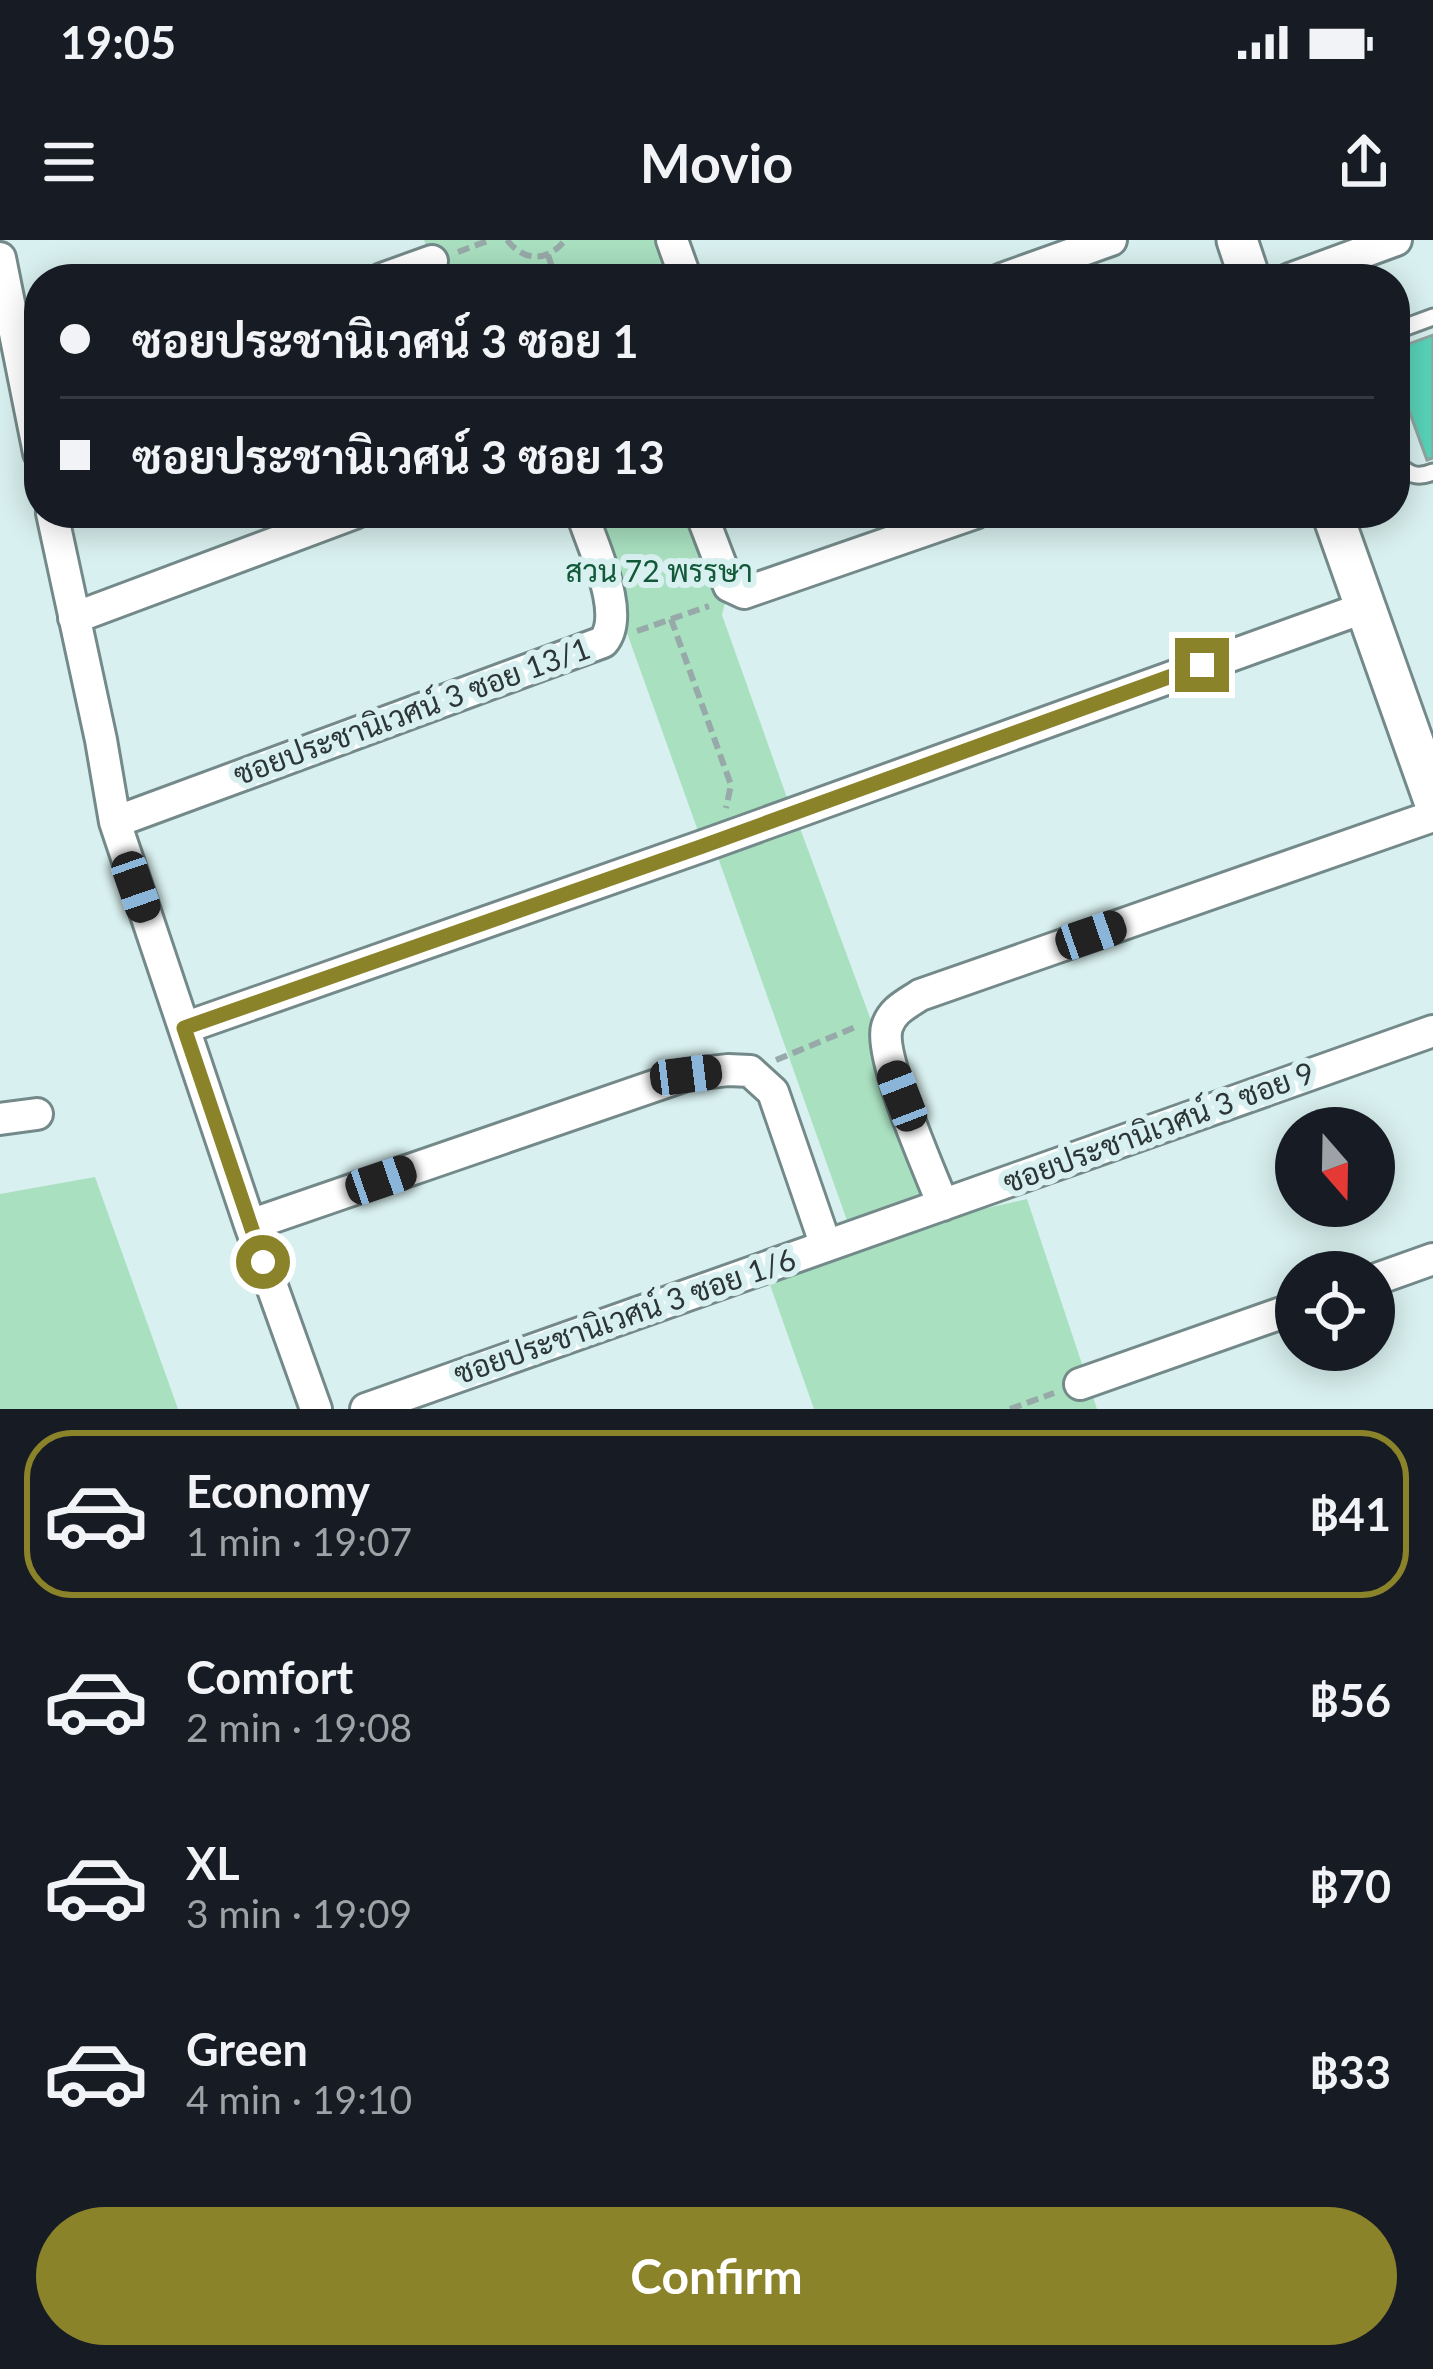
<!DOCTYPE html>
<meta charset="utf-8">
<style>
:root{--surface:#171b24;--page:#20242c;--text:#f1f3f6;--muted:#9ea1a6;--line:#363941;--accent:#8b832a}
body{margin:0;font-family:Lato,Sarabun,sans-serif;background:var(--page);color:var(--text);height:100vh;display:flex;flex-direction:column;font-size:45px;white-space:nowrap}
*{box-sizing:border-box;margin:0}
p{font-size:39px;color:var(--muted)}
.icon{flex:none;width:66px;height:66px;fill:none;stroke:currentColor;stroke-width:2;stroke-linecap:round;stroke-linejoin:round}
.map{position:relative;height:1169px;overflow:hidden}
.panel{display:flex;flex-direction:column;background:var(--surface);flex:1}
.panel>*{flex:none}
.hud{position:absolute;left:24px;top:24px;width:1386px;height:264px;border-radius:48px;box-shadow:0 6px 30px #0003;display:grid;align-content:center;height:264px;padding:0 36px;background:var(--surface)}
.needle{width:78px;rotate:160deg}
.tools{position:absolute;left:1275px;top:867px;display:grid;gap:24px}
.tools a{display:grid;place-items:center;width:120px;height:120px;border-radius:50%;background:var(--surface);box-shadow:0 6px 30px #0003;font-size:60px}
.end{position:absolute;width:54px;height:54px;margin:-27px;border:15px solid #8b832a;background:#fff;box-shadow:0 0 0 6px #fff}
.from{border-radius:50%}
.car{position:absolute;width:36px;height:72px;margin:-36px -18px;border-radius:15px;box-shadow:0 0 9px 3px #0007;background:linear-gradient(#222 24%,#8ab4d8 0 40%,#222 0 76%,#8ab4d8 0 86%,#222 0)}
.hud b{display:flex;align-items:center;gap:42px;height:114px;font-size:45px}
.hud b+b{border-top:3px solid var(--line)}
.hud i{width:30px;height:30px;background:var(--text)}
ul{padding:21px 0 0;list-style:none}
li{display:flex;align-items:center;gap:36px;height:168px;margin:0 24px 18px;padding:0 12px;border:6px solid transparent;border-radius:48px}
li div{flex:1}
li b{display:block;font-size:45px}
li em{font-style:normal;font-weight:700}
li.current{border-color:var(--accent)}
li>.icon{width:108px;height:108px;stroke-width:1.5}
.action{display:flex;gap:24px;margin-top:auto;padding:24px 36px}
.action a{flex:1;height:138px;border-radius:72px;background:var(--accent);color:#fff;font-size:48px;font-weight:700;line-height:138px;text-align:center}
.status{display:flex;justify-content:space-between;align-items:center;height:84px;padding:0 60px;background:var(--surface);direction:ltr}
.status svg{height:33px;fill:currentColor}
header{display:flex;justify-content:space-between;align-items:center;height:156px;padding:0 36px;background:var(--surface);font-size:54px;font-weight:700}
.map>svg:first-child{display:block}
.green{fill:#a9e0c0}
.building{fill:#58d3b9;stroke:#90a59f;stroke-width:3}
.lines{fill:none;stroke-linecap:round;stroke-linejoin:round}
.service-casing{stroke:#748989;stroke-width:21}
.minor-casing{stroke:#748989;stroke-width:36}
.tertiary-casing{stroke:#748989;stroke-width:45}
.path{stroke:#97a9a8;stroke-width:6;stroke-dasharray:12 6;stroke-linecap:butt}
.service{stroke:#fff;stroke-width:15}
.minor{stroke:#fff;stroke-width:30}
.tertiary{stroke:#fff;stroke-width:39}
.route{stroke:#8b832a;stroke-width:15}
.labels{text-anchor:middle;stroke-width:12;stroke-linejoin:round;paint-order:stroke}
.park-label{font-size:30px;fill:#115939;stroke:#d8f0ef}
.street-label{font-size:30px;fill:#2d3636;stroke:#d8f0ef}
</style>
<div class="status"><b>19:05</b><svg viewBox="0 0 49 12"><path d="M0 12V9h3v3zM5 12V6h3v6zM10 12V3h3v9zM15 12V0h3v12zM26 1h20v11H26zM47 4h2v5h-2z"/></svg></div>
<header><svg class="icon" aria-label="menu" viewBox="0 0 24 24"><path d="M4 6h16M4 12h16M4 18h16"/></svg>Movio<svg class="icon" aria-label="share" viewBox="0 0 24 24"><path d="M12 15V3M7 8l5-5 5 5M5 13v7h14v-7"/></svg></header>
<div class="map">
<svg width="1433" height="1169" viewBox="0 0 1433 1169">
<rect width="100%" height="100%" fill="#d8f0ef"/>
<!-- green -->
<path class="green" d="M424 0H663L677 39H438Z
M584 273H694L725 363 722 375 791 569 702 602Z
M797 580 944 978 1027 959 1097 1169H814L769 1042 855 1003 715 609Z
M95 937 178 1169H0V954Z"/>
<!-- building -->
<path class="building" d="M1433 95V218L1427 220 1395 132V109Z"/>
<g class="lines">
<!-- service casing -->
<g class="service-casing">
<path id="service" d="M1395 91 1433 77
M1395 222C1408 234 1416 239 1433 232"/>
</g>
<!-- minor casing -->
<g class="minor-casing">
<path id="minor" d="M672 0 686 39
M0 18 39 213
M382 39 432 21
M1002 39 1111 0
M1290 39 1396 0
M52 273 101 500 115 582 250 985 316 1169
M701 273 729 346 744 353 975 273
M74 378 355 273
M115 582 603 402C627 374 592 306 582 273
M184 788 703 606 1366 367
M0 879 37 874
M943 965C930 931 878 816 887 787 892 770 907 764 920 755L1433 576
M250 985 686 835 728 830 750 831 773 852 826 1006
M1374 1040 1433 1019
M1080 1144 1296 1068
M366 1169 1433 791"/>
</g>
<!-- tertiary casing -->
<g class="tertiary-casing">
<path id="tertiary" d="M1237 0 1250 39
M1332 273 1433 558"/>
</g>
<!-- path -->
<path class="path" d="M507 0C524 22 548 22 565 0
M458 12 490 0
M548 15 556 39
M671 379 731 545 726 568
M637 391 709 366
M776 820 858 786
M1010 1169 1054 1153"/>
<!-- service -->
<use href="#service" class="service"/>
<!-- minor -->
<use href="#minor" class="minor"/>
<!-- tertiary -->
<use href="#tertiary" class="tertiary"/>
</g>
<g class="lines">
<!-- route -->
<path class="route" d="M263 1022 184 788 703 606 1202 425"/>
</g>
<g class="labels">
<!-- park labels -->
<g class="park-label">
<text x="659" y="342">สวน 72 พรรษา</text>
</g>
<!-- street labels -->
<g class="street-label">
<text transform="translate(412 472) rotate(-20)" y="10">ซอยประชานิเวศน์ 3 ซอย 13/1</text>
<text transform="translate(1159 888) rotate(-20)" y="10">ซอยประชานิเวศน์ 3 ซอย 9</text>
<text transform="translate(625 1077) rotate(-19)" y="10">ซอยประชานิเวศน์ 3 ซอย 1/6</text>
</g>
</g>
</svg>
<div class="tools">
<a><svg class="needle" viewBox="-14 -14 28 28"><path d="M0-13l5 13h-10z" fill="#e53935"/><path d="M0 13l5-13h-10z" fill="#9ea1a6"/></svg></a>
<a><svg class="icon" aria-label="locate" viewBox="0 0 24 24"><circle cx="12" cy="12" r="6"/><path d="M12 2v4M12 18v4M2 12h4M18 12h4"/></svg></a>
</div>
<i class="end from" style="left:263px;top:1022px"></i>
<i class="end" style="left:1202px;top:425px"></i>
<i class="car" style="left:136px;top:647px;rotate:161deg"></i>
<i class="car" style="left:1091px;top:695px;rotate:71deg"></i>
<i class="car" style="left:686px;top:835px;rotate:83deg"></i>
<i class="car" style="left:902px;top:856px;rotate:339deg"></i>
<i class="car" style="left:381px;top:940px;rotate:71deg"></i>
<div class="hud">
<b><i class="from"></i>ซอยประชานิเวศน์ 3 ซอย 1</b>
<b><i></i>ซอยประชานิเวศน์ 3 ซอย 13</b>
</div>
</div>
<section class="panel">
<ul>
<li class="current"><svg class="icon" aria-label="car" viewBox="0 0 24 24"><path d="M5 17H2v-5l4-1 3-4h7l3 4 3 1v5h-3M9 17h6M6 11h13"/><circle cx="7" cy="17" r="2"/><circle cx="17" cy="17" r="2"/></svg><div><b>Economy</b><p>1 min · 19:07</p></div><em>฿41</em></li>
<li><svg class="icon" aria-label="car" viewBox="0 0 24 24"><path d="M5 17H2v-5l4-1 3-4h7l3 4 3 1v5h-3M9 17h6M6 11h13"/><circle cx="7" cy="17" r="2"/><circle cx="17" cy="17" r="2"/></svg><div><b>Comfort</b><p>2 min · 19:08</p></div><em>฿56</em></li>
<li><svg class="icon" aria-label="car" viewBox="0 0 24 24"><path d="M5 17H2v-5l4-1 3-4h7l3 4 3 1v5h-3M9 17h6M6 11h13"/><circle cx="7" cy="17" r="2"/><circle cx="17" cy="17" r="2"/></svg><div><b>XL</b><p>3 min · 19:09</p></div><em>฿70</em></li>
<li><svg class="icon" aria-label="car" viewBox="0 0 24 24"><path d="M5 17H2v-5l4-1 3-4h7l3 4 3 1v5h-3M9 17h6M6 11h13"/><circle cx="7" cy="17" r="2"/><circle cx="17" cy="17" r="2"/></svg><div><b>Green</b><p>4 min · 19:10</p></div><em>฿33</em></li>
</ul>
<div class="action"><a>Confirm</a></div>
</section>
